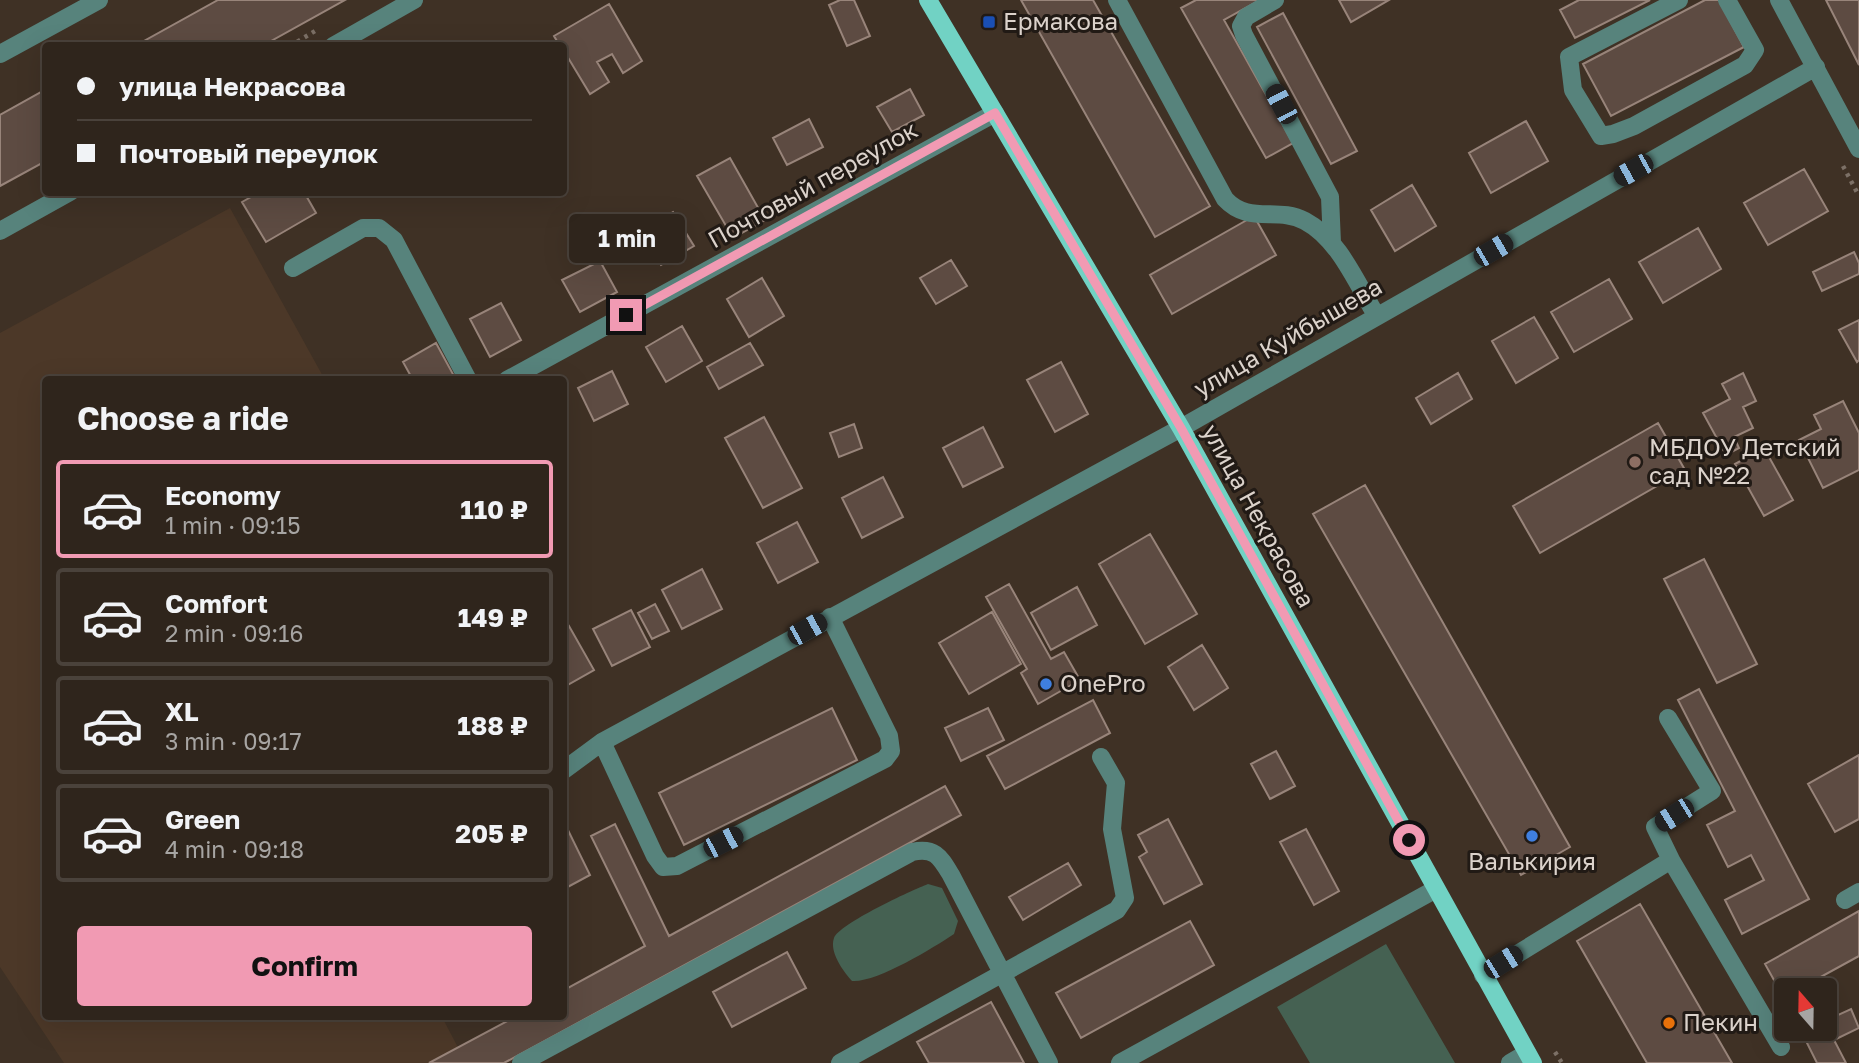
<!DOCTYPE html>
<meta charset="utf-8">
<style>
:root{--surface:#2f251c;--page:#372d25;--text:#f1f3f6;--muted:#a7a5a3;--line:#4a423b;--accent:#f19ab3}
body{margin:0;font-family:"Golos Text",sans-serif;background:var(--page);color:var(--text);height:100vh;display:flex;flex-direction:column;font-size:26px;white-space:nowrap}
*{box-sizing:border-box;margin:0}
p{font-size:23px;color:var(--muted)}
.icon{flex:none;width:38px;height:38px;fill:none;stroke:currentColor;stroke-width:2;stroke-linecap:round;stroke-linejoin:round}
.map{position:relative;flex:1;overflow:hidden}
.sheet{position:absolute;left:42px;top:376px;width:525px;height:644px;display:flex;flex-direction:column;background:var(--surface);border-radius:7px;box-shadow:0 7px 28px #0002,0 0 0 2px var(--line)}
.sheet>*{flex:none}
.top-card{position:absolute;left:42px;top:42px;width:525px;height:154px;border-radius:7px;box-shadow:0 7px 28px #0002,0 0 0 2px var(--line);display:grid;align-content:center;height:154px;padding:0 35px;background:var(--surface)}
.needle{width:46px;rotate:340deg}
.tools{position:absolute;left:1774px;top:978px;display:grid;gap:14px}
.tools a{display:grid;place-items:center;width:63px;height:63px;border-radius:7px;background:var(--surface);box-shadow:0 7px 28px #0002,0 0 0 2px var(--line);font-size:35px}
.end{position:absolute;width:32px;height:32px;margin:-16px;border:9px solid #f19ab3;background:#111;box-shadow:0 0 0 4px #111}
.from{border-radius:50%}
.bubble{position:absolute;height:49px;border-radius:7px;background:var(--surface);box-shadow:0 7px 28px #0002,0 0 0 2px var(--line);font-size:23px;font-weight:700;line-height:49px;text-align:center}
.car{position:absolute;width:21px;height:42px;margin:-21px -10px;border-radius:9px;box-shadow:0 0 5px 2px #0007;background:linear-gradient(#222 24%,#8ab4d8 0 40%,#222 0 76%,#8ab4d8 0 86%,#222 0)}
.top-card b{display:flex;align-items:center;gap:24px;height:66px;font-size:26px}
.top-card b+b{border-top:2px solid var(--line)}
.top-card i{width:18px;height:18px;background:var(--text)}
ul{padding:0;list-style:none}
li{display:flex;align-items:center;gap:21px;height:98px;margin:0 14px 10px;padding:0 21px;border:4px solid var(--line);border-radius:7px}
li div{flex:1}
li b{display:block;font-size:26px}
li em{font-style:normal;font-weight:700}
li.current{border-color:var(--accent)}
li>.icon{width:63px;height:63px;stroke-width:1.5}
h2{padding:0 35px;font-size:32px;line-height:84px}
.primary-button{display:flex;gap:14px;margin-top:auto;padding:14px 35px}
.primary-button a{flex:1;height:80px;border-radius:7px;background:var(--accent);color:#111;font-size:28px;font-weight:700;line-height:80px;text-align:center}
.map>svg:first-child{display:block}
.built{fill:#4c3828}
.green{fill:#456152}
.building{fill:#5d4b42;stroke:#98847a;stroke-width:2}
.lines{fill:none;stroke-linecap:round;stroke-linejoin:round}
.path{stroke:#7c7066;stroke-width:4.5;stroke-dasharray:3.5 5;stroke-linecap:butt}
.minor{stroke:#57837c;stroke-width:18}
.major{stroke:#71d2c4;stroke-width:18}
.route{stroke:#f19ab3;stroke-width:9}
.transit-dot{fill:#1a4fb4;stroke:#211a15;stroke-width:2.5}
.education-dot{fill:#8d6e63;stroke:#211a15;stroke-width:2.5}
.shop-dot{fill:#3f7fe0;stroke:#211a15;stroke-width:2.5}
.food-dot{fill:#e8710a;stroke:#211a15;stroke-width:2.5}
.labels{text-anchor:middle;stroke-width:6;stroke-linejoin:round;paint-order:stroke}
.poi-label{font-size:24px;fill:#dbd2cb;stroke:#211a15;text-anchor:start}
.street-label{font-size:24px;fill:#dbd2cb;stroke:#211a15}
</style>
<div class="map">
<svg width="1859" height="1063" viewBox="0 0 1859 1063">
<rect width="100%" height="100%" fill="#3f3125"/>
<!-- built -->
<path class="built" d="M230 208 325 380H46V1017H442L463 1057 452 1063H64L0 967V333Z"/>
<!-- green -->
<path class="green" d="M928 884 942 888 958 921 954 934C933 948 876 983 852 981 843 971 829 952 834 938 839 924 912 890 928 884Z
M1386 944 1455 1063H1310L1277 1007Z"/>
<!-- building -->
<path class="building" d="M218 0H345L262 46H135Z
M840 0H854L870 36 847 46 829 5Z
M1021 0H1093L1210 206 1155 237Z
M1196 0H1260L1224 20 1293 143 1266 158 1181 8Z
M1339 0H1389L1351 22Z
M1579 0H1650L1575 38 1560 10Z
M1705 0H1719L1744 47 1611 116 1583 64Z
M1826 0H1859V65Z
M609 4 642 61 623 73 612 54 597 62 609 82 590 94 564 51V46H560L554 36Z
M1283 13 1357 151 1331 164 1257 27Z
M910 89 924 115 892 132 877 107Z
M43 91 46 97V161L0 186V115Z
M809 119 823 147 787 165 773 138Z
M1526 121 1548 161 1491 193 1469 153Z
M730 158 765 220 733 238 697 176Z
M1804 169 1828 211 1768 245 1744 203Z
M1412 185 1436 226 1395 251 1371 210Z
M260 192H304L316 213 266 242 242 202Z
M673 212 694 246 661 265 641 231Z
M1254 216 1276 255 1172 314 1150 275Z
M1698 228 1721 269 1663 303 1639 262Z
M1854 252 1859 263V274L1822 291 1813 272Z
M951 260 967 286 936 304 920 278Z
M600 261 617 292 580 312 562 280Z
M762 278 784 316 749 337 727 299Z
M1609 279 1632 319 1574 352 1551 312Z
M501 303 521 340 490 357 470 319Z
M1534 317 1558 358 1516 383 1492 341Z
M1859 320V360L1857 362 1839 330Z
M682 326 702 361 666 382 646 347Z
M436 343 454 376 447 380H413L403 362Z
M750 343 763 365 719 389 707 367Z
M1061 362 1088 414 1055 432 1027 380Z
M612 371 628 404 594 421 578 388Z
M1458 373 1472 399 1431 424 1416 398Z
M1743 373 1756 401 1743 407 1753 428 1734 437 1739 448 1726 455 1703 413 1730 399 1722 384Z
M1843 401 1859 433V470L1823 488 1799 440 1821 429 1814 415Z
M764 417 802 488 763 508 725 438Z
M1658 423 1685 470 1540 553 1513 506Z
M854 424 862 448 839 457 830 433Z
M983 427 1003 467 963 487 943 448Z
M1764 448 1793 500 1764 516 1735 464Z
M883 477 903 517 862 538 842 498Z
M1365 485 1570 847 1521 875 1313 514Z
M797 522 818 562 778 583 757 543Z
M1150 534 1197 614 1145 644 1099 564Z
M1704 559 1757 664 1717 683 1664 579Z
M702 569 722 609 682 629 662 590Z
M1009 584 1051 659 1064 652 1080 680 1038 704 1021 673 1027 669 986 597Z
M1077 587 1097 625 1051 650 1031 613Z
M655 604 669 631 652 639 638 613Z
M631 610 650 647 612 666 593 629Z
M992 612 1021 664 969 694 939 643Z
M569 626 594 670 564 687V629Z
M1202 645 1228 688 1194 710 1168 667Z
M1699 689 1809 899 1742 934 1725 900 1764 880 1751 855 1728 867 1707 825 1735 811 1678 700Z
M1093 700 1110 733 1005 789 987 756Z
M832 708 857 760 684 845 659 793Z
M988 708 1004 740 961 761 945 728Z
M1276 751 1295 786 1270 799 1251 764Z
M1859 755V819L1835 832 1808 784Z
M945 786 961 815 504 1063H429L515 1017H564V990L645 946 591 836 615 824 669 936Z
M1168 819 1202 884 1164 904 1139 857 1147 852 1138 835Z
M564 822 590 875 564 889Z
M1306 829 1339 891 1314 905 1280 842Z
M1068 863 1081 885 1023 920 1009 897Z
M1640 904 1732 1063H1647L1577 941Z
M1859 911V956L1797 990H1787V996L1784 998 1765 964Z
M1190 921 1214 965 1081 1038 1056 993Z
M787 952 806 988 732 1027 713 992Z
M991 1002 1024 1063H929L917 1042Z
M1851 1009 1859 1028 1834 1040 1846 1063H1817L1802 1033 1810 1029H1825V1021Z"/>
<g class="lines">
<!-- path -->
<path class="path" d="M290 46 315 31
M1843 166 1859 196
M1555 1052 1562 1063"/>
<!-- minor -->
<path class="minor" d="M1117 0 1225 199C1249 225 1277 206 1305 221 1339 239 1357 284 1376 315
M1275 0 1246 17 1241 26 1244 35 1330 197 1332 243
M1679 0 1569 57 1573 90 1601 136 1613 134 1634 126 1745 65 1755 50 1727 0
M1779 0 1859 149
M333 46 414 0
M0 54 99 0
M0 231 70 192
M293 268 363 228H379L394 240 468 380
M507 380 995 113
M1668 718 1712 791 1655 827 1671 860
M602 742 655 856 663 867 677 866 885 759 891 751 889 736 830 617
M564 770 602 742 1181 428 1816 67
M1845 900 1859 892
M1483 975 1671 860 1781 1047
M521 1063 912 852C935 847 940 857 951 875L1049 1063
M840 1063 1117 910 1125 898 1112 829 1116 783 1101 757
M1120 1063 1436 889
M1510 1063 1527 1053"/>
<!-- major -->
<path class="major" d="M928 0 1181 428 1533 1063"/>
</g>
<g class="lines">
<!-- route -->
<path class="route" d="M626 315 995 113 1181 428 1409 840"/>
</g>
<!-- markers -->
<rect class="transit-dot" x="982" y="15" width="14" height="14" rx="3.5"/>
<circle class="education-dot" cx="1635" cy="462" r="7"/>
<g class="shop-dot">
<circle cx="1046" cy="684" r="7"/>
<circle cx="1532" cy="836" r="7"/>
</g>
<circle class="food-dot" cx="1669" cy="1023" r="7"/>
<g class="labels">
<!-- poi labels -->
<g class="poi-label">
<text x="1003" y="30">Ермакова</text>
<text x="1649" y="456">МБДОУ Детский<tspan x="1649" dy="28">сад №22</tspan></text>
<text x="1060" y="692">OnePro</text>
<text x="1532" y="870" text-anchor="middle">Валькирия</text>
<text x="1683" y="1031">Пекин</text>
</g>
<!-- street labels -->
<g class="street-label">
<text transform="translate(813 185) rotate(-29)" y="8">Почтовый переулок</text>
<text transform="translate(1288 338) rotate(-30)" y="8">улица Куйбышева</text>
<text transform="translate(1258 516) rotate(61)" y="8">улица Некрасова</text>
</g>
</g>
</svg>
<div class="tools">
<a><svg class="needle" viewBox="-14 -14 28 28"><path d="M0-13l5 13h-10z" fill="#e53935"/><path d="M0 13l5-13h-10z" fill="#a7a5a3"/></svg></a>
</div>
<i class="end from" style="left:1409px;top:840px"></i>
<i class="end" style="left:626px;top:315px"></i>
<div class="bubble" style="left:569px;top:214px;width:116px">1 min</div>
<i class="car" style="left:1281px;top:104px;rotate:332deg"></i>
<i class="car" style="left:1633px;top:170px;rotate:241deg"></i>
<i class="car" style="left:1493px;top:250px;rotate:60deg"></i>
<i class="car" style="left:807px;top:629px;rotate:61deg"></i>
<i class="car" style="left:1674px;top:815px;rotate:238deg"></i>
<i class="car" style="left:723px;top:842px;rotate:63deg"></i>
<i class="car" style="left:1503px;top:962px;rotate:58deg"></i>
<div class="top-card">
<b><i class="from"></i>улица Некрасова</b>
<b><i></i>Почтовый переулок</b>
</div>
<section class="sheet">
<h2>Choose a ride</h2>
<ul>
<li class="current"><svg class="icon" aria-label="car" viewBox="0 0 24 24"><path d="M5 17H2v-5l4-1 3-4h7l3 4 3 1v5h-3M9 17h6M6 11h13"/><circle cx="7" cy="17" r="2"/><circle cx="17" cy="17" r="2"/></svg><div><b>Economy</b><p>1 min · 09:15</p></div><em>110 ₽</em></li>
<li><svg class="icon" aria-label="car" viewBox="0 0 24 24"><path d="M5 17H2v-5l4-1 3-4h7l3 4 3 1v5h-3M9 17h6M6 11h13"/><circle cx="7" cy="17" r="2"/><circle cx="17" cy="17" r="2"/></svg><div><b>Comfort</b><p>2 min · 09:16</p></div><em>149 ₽</em></li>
<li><svg class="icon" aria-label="car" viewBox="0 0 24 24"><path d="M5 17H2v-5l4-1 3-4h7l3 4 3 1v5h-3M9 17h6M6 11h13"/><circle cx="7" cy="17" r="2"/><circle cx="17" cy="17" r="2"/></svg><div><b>XL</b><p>3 min · 09:17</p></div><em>188 ₽</em></li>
<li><svg class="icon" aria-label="car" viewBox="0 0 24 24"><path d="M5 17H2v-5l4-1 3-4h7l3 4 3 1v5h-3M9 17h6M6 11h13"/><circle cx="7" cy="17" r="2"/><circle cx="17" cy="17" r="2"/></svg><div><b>Green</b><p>4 min · 09:18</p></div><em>205 ₽</em></li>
</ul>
<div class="primary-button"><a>Confirm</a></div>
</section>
</div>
